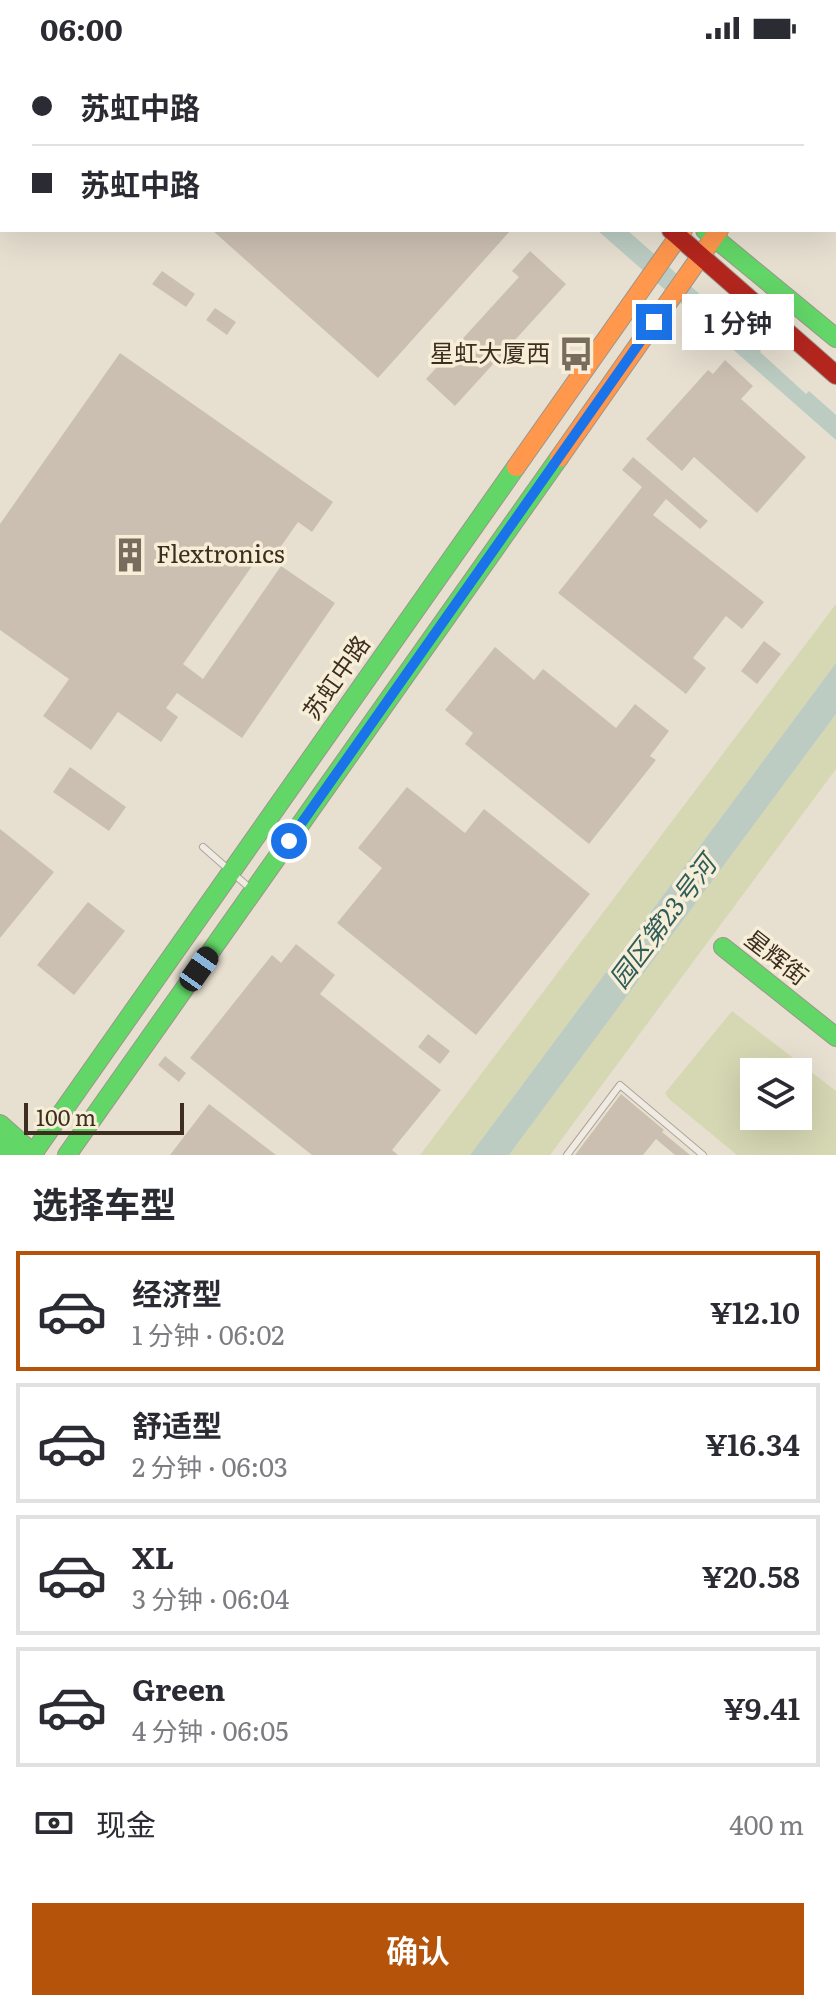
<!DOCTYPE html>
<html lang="zh">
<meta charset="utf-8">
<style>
:root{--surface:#fff;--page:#f2f2f3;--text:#2b2b33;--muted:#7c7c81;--line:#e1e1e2;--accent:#b45309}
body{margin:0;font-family:Literata,"Noto Sans SC",serif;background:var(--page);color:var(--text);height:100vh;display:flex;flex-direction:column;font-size:30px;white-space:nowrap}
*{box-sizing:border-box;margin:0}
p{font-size:26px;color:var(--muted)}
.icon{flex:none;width:44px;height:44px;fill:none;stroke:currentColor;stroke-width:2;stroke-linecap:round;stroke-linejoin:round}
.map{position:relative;height:1099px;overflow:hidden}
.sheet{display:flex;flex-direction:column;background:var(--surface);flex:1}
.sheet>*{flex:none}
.hud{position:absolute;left:0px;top:0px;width:836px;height:176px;box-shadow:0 8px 32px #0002;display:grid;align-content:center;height:176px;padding:0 32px;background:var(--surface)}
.tools{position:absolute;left:740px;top:1002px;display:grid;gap:16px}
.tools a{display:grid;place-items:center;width:72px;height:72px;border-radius:0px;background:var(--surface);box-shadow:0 8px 32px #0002;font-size:40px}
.scale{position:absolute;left:24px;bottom:20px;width:160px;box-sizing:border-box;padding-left:8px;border:4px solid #3d2e20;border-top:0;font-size:22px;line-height:28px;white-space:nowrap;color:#3d2e20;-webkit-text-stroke:6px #f7eed8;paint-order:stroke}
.end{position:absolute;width:36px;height:36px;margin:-18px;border:10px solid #1a73e8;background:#fff;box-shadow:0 0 0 4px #fff}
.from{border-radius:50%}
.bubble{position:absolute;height:56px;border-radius:0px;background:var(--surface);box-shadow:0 8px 32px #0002;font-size:26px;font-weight:600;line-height:56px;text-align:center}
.car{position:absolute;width:24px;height:48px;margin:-24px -12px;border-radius:10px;box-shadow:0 0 6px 2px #0007;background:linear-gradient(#222 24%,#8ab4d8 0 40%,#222 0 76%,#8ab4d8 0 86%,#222 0)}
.hud b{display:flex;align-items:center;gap:28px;height:76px;font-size:30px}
.hud b+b{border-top:2px solid var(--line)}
.hud i{width:20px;height:20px;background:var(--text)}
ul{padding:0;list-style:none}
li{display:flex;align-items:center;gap:24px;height:120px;margin:0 16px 12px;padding:0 16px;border:4px solid var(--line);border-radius:0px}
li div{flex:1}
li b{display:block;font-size:30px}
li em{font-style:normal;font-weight:600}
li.selected{border-color:var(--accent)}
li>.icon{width:72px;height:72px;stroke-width:1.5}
h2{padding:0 32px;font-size:36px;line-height:96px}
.pay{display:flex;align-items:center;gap:20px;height:88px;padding:0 32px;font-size:30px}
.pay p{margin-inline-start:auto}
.button{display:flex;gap:16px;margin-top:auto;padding:16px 32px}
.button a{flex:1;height:92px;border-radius:0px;background:var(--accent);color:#fff;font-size:32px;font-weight:600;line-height:92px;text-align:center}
.status{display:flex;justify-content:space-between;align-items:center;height:56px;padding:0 40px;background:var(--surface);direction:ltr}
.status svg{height:22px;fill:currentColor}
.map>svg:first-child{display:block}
.green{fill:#d6d7b3;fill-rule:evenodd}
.water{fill:#bcccc2}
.building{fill:#cbbfb2}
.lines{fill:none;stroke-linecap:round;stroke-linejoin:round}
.lane-casing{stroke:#ada599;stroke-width:8}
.fast-casing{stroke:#9c958a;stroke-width:20}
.slow-casing{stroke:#9c958a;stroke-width:20}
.jam-casing{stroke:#9c958a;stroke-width:20}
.lane{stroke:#efebe3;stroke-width:6}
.fast{stroke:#63d668;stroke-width:18}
.slow{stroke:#ff974d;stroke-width:18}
.jam{stroke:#b3261e;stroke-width:18}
.route{stroke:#1a73e8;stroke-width:10}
.labels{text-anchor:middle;stroke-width:7;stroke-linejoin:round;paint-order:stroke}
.poi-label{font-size:24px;fill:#3d2e20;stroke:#f7eed8;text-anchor:end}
.street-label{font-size:24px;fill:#3d2e20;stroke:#f7eed8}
.water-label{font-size:26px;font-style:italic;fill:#2f5d5a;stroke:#f7eed8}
</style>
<div class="status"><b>06:00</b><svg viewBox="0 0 49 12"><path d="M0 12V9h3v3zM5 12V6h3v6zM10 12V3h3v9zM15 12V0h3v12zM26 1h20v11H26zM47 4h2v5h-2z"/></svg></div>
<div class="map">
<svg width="836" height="1099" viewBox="0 0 836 1099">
<rect width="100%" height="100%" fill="#e7e0d1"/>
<!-- green -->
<path class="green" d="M836 548V607L470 1099H420Z
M836 658V713L550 1099H509Z
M732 955 836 1035V1099H737L669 1043 665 1037ZM798 1016V1060H754V1016Z"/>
<!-- water -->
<path class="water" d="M597 174H627L762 293 760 296 806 338 809 335 836 359V384Z
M836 607V658L509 1099H470Z"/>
<!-- building -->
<path class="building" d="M212 174H511L378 322Z
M530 195 566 228 455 350 426 323 519 221 512 215Z
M162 215 195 238 186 251 152 228Z
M215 252 236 266 227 279 206 264Z
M120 297 333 446 312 476 298 466 272 503 262 496 183 608 203 623 281 510 335 547 242 682 177 637 166 652 178 661 161 686 118 656 91 694 43 660 69 623 0 574V468Z
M725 304 753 330 741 343 806 401 757 457 694 401 682 415 646 383 708 314 713 318Z
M633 401 708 465 700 473 666 443 653 459 764 546 742 573 726 560 693 602 706 612 686 638 558 537 642 431 622 414Z
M764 585 781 598 757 628 741 615Z
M495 591 534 624 543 613 616 672 635 648 669 675 650 700 656 704 589 788 465 688 473 677 445 654Z
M70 711 126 751 109 775 53 736Z
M407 731 465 777 484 753 590 838 476 979 337 867 382 812 358 792Z
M0 773 54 816 0 882Z
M88 846 125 875 74 939 37 909Z
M296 888 335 919 320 938 441 1034 392 1094 398 1099H312L190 1002 272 899 281 907Z
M428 978 450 995 440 1008 418 991Z
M165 1000 186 1017 179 1026 158 1009Z
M621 1038 664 1074 662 1076 690 1099H675L656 1083 643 1099H575Z
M209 1048 276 1099H170Z"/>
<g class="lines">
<!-- lane casing -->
<g class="lane-casing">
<path id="lane" d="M203 791 252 834
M567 1099 620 1029 703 1099"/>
</g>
<!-- fast casing -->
<g class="fast-casing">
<path id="fast" d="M834 10 836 7
M705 174 836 282
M723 891 836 981
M0 1068 35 1099
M0 1088 12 1099
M32 1099 516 411
M67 1099 559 402"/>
</g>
<!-- slow casing -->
<g class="slow-casing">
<path id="slow" d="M474 0 476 2
M513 0 515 2
M559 402 719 174
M516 411 683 174"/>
</g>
<!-- jam casing -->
<g class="jam-casing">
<path id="jam" d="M808 2 809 0
M671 174 836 319"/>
</g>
<!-- lane -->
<use href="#lane" class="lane"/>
<!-- fast -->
<use href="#fast" class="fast"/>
<!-- slow -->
<use href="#slow" class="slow"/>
<!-- jam -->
<use href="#jam" class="jam"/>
</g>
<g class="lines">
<!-- route -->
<path class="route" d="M289 785 654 266"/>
</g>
<!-- icons -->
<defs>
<g id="bus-bare" transform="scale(2.76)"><path d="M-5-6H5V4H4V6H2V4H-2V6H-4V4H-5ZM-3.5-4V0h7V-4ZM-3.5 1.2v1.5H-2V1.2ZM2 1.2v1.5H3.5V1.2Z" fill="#786c5e" stroke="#f7eed8" stroke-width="2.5" paint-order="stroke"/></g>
<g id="building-bare" transform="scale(2.76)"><path d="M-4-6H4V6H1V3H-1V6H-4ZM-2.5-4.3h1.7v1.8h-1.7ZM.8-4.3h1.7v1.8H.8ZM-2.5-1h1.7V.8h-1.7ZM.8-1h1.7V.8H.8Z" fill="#786c5e" stroke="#f7eed8" stroke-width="2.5" paint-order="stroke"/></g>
</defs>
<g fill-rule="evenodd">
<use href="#bus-bare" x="576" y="298"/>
<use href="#building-bare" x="130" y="499"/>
</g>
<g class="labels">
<!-- poi labels -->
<g class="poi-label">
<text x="550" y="306">星虹大厦西</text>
<text x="156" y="507" text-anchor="start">Flextronics</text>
</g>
<!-- street labels -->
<g class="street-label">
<text transform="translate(337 622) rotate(-55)" y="8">苏虹中路</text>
<text transform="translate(776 902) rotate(38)" y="8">星辉街</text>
</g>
<!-- water labels -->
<g class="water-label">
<text transform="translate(663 866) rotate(-53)" y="9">园区第23号河</text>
</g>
</g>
</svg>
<div class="tools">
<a><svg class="icon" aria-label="layers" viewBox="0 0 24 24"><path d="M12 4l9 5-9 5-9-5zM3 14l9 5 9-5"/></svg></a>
</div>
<div class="scale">100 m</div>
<i class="end from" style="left:289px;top:785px"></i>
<i class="end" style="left:654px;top:266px"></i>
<div class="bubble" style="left:682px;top:238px;width:112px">1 分钟</div>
<i class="car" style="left:199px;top:913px;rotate:35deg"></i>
<div class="hud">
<b><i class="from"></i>苏虹中路</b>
<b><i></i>苏虹中路</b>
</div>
</div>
<section class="sheet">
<h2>选择车型</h2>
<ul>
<li class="selected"><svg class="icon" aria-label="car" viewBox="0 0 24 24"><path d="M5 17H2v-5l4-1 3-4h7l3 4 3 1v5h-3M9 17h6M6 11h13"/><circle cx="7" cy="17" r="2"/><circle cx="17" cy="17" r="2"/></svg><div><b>经济型</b><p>1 分钟 · 06:02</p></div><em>¥12.10</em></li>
<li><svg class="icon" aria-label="car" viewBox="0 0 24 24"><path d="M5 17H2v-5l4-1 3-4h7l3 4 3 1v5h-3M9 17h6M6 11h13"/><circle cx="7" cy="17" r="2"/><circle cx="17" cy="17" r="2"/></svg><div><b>舒适型</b><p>2 分钟 · 06:03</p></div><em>¥16.34</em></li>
<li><svg class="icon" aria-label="car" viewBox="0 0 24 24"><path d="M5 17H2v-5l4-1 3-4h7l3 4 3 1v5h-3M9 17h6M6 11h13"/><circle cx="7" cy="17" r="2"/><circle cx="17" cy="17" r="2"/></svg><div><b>XL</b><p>3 分钟 · 06:04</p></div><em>¥20.58</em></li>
<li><svg class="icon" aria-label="car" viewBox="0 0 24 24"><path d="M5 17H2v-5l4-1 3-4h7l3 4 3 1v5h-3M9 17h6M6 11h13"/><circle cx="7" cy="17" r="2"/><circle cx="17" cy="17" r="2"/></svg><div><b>Green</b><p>4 分钟 · 06:05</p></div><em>¥9.41</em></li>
</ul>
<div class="pay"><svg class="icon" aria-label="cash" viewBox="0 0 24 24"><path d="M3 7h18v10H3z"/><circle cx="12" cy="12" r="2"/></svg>现金<p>400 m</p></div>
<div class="button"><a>确认</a></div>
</section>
